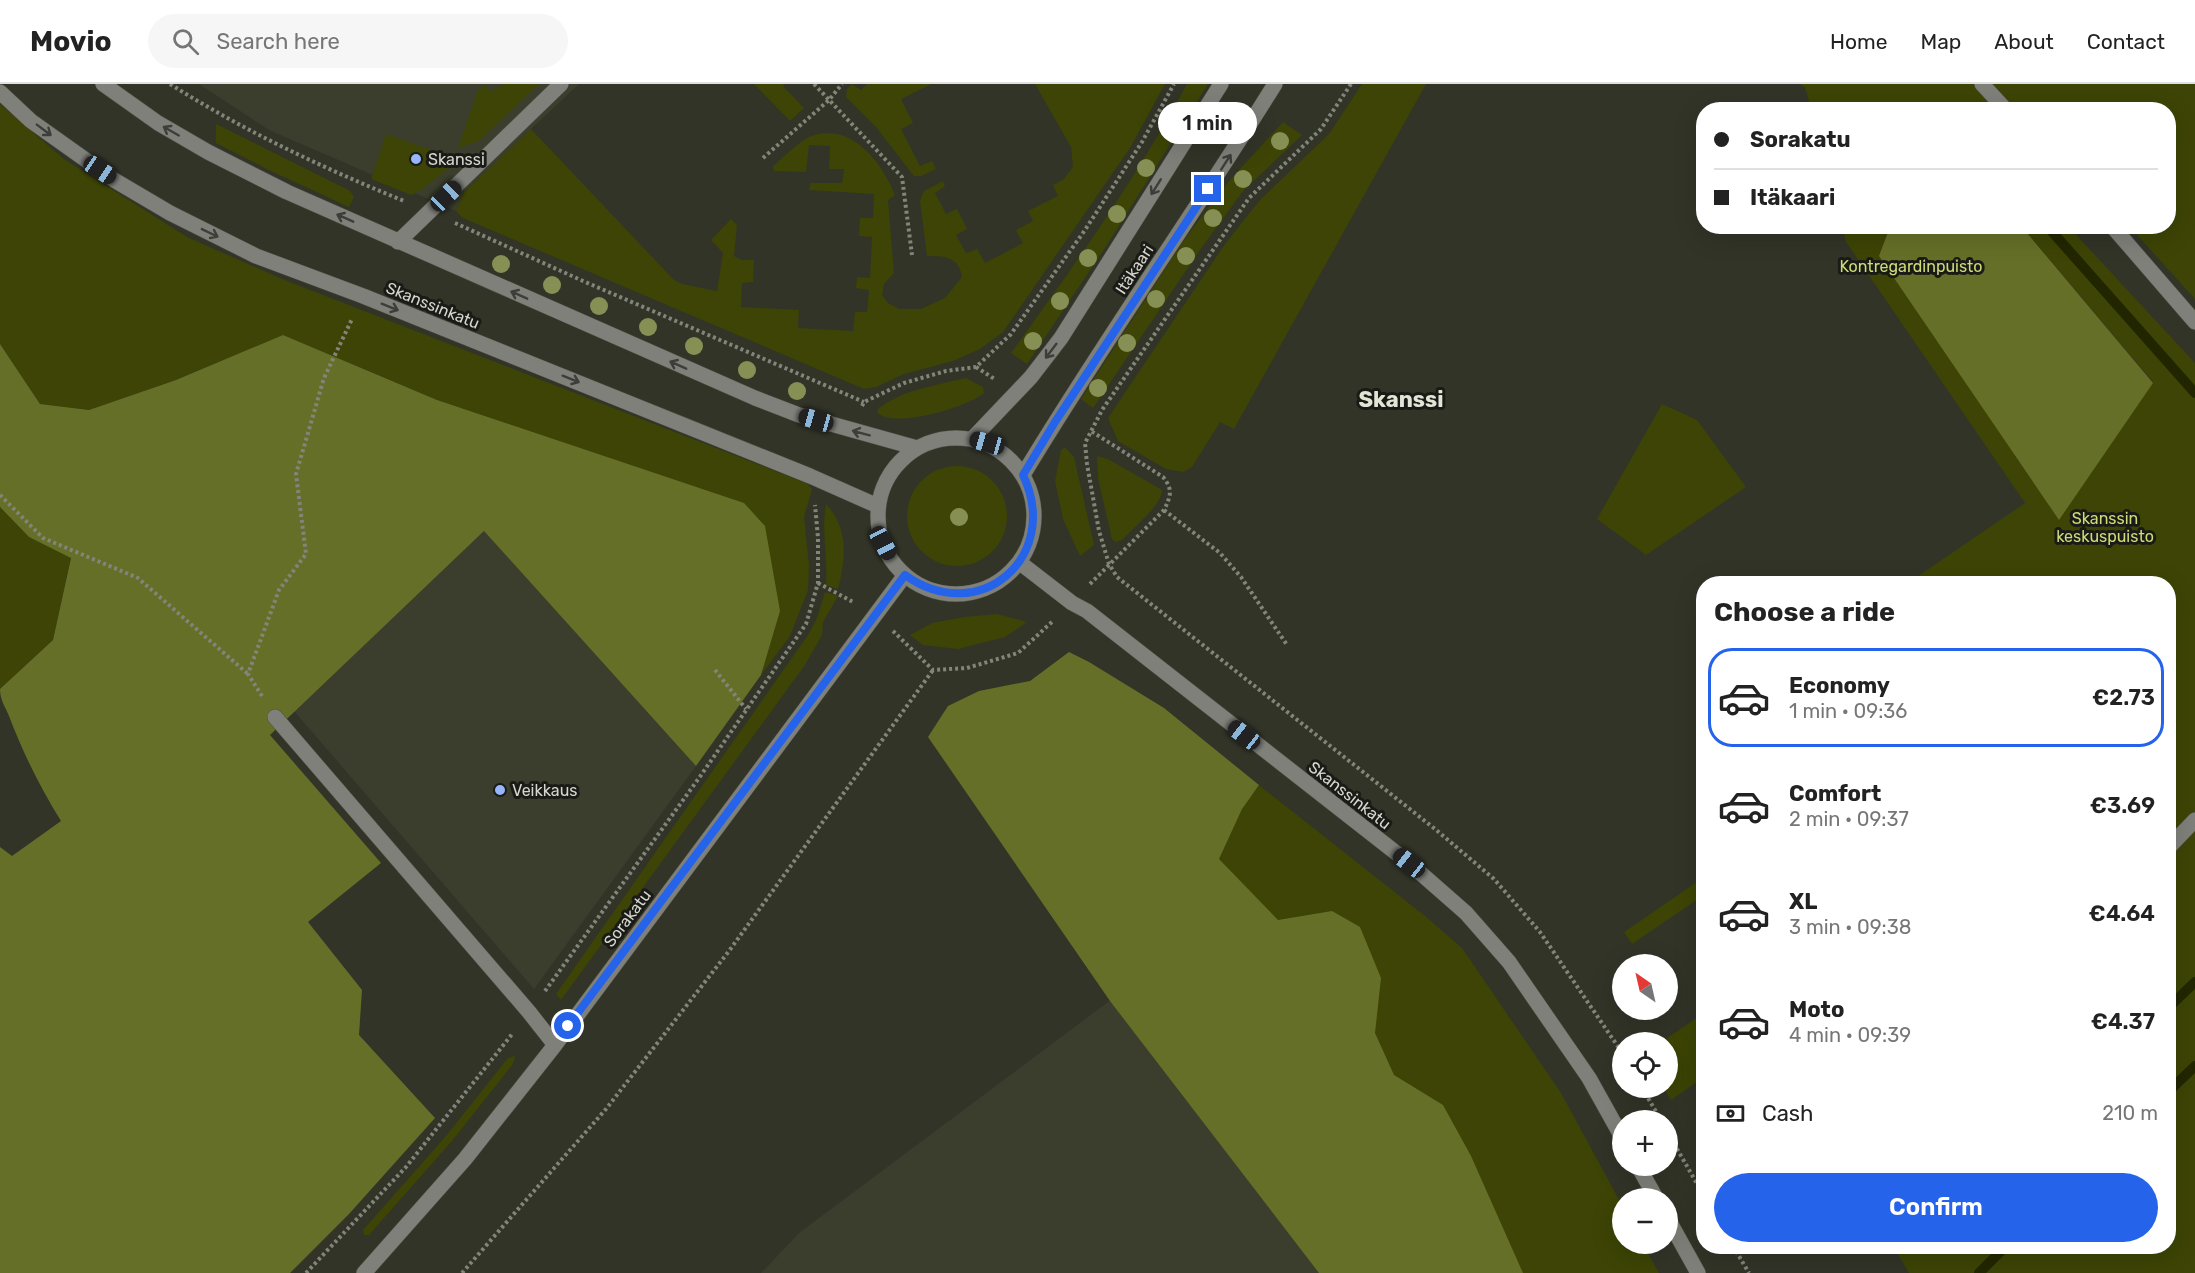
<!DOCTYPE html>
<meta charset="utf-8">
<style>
:root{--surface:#fff;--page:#f6f6f6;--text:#222;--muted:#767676;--line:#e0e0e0;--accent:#2563eb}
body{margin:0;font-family:Rubik,sans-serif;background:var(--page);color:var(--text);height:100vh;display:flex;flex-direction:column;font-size:22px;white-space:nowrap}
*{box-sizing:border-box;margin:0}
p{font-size:20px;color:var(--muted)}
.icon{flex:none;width:33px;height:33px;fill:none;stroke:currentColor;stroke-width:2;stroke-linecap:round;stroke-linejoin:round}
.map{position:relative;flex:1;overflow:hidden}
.details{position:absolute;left:1696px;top:492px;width:480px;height:678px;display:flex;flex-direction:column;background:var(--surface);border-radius:24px;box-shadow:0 6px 24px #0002}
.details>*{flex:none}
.top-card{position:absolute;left:1696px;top:18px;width:480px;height:132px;border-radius:24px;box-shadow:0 6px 24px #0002;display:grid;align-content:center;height:132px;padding:0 18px;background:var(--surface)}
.needle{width:39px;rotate:326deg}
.controls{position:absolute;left:1612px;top:870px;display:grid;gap:12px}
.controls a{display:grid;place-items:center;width:66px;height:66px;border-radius:50%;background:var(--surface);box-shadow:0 6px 24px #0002;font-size:30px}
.end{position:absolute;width:27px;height:27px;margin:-14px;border:8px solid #2563eb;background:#fff;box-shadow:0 0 0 3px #fff}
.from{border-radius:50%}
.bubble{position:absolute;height:42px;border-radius:21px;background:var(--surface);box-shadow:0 6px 24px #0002;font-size:20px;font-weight:600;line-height:42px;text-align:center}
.car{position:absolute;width:18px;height:36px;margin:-18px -9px;border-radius:8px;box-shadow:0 0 4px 2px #0007;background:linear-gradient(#222 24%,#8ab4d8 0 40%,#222 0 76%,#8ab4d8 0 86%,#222 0)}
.top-card b{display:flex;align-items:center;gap:21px;height:57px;font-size:22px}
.top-card b+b{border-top:2px solid var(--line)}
.top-card i{width:15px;height:15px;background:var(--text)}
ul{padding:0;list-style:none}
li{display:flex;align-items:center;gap:18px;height:99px;margin:0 12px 9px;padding:0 6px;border:3px solid transparent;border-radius:24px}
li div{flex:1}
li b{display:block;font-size:22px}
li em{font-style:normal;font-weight:600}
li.on{border-color:var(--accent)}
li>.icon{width:54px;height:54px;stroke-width:1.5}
h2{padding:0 18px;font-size:27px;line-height:72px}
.pay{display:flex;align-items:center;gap:15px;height:66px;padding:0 18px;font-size:22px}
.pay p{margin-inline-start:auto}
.cta{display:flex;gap:12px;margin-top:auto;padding:12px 18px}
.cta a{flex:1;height:69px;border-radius:36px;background:var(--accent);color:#fff;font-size:24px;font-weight:600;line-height:69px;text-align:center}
header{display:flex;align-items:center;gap:36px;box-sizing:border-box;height:84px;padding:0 30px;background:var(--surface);border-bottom:2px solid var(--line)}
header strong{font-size:28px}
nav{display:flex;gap:33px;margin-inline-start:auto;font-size:21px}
.search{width:420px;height:54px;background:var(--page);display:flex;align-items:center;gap:15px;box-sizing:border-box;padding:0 21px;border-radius:33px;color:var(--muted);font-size:22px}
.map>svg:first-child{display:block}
.built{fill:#3b3e2c}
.green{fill:#3d4405}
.forest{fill:#666f27}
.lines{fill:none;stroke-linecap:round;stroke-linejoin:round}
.stream{stroke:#222600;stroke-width:10}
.minor-casing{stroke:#4f5146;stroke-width:16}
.path{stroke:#83857b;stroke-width:4;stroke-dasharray:3 3;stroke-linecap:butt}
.minor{stroke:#7f807a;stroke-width:15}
.tree{fill:#879054}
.oneway{stroke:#3d3e39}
.route{stroke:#2563eb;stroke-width:8}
.poi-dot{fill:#97b6fd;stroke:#1a1b16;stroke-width:2}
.labels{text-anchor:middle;stroke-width:6;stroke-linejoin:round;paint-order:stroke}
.poi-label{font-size:16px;fill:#d5d7cf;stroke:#1a1b16;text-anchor:start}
.park-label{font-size:16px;fill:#cddc78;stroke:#1a1b16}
.street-label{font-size:16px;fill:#d5d7cf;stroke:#1a1b16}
.district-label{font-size:22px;font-weight:bold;fill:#e2e5d6;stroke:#1a1b16}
</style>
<header>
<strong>Movio</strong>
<div class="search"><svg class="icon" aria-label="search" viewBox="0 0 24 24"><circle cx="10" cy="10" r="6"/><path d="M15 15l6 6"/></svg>Search here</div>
<nav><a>Home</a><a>Map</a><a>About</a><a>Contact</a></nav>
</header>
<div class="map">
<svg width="2195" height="1189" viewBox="0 0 2195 1189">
<rect width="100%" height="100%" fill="#323428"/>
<!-- built -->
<path class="built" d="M199 0H579L464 108 456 127 269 46Z
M484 447 696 682 534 905 294 627Z
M1132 900 1349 1189H761L799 1149Z"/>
<!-- green -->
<path class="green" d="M504 0H539L479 57 458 64 478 6 486 1 490 8Z
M754 0H785L783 2 804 24 790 37Z
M852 0 861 6 867 0H931L901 15 913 39 901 45 920 82 932 77 936 85 921 92H914L876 43 846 13 847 5Z
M1035 0H1165L1130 64 1003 248 980 265 953 277 904 290 876 303 864 305 463 134 456 127 464 108 531 45 674 196 682 200 717 207 723 169 711 156 731 135 737 141 734 172 742 176H754L753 198 742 199 741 223 799 226 798 244 853 247 855 228H867L869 206 856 204 857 193 870 194 872 153 859 152 860 134H873L874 110 809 106 810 99H842L844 85H829L830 62 809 61 806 88 774 87 773 82C784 73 797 59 809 53 850 36 882 78 895 111L888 116 894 189 884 200 882 211 888 219 899 225H921L945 214 962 193C959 173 945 172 927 172L920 117 924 107 943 97 945 102 935 109 946 130 957 125 967 145 956 151 966 169 977 165 985 179 1023 159 1016 146 1033 137 1028 127 1058 112 1053 101 1063 96 1073 83 1071 63Z
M1187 0H1208L1105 164 1027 280 1011 269C1074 182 1136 95 1187 0Z
M1362 0H1426L1234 345 1220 338 1192 383 1183 388 1166 385 1118 357 1108 334 1225 160 1260 116 1329 50Z
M1800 0H2195V215L2130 143 2169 142V26L1811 25 1805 3Z
M0 20 64 75 187 153 282 195 808 400 812 405 804 433 809 481 808 506 790 552 761 591 780 526 437 316 283 251 176 296 89 326 40 320 0 260Z
M1283 38 1302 51 1243 107 1200 166 1093 324 1081 315 1184 156 1229 97Z
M216 40 350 107 354 113 349 123 271 87 216 59Z
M386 50 460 76 421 106 411 111 371 95Z
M1842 143H1985L2107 365 2153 298 2022 143H2069L2195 279V1189H1909L1894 1163 2169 1162V500L1908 499 2025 419 1846 158Z
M966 294 983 303 984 309C968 323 892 346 877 328L878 325C901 306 937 301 966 294Z
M1662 320 1697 336 1746 403 1646 471 1597 435Z
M1065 363 1074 373 1094 461 1080 472 1063 435 1055 397 1061 366Z
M1097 372 1108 375 1162 406C1162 421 1133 444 1122 456L1116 458 1112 455 1098 394Z
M907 432a50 50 0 1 1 100 0a50 50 0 1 1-100 0Z
M826 420C849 445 846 474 838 505L826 501C828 474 821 447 826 420Z
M0 423 29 453 71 473 53 556 0 605Z
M825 508 838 512 823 538 822 551 805 581 561 916 556 910 808 551 817 534Z
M997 530 1027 538 1005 553 958 565 923 561 910 551 932 539 964 533Z
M944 642 1250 713 1259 701 1425 832 1462 864 1561 1009 1623 1123V1160H1643L1659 1189H1349Z
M1704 793V811L1632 860 1624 848Z
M1704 929V993L1671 1016 1664 1004H1668V958H1661Z
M515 972 513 980 452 1057 369 1151H364L363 1146 446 1052 508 974Z"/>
<!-- forest -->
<path class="forest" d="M1890 143H2022L2153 299 2059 436 1879 172Z
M283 251 437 316 744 419 765 442 780 527 761 591 696 682 484 447 270 651 381 779 308 838 362 906 359 951 435 1034 349 1130 290 1189H0V763L12 772 61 737C40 703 23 669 9 632 5 622 0 616 0 605L53 556 71 474 29 453 0 423V260L40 320 89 326 176 296Z
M1069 568 1089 578 1164 624 1259 701 1242 725 1219 775 1278 836 1332 827 1360 843 1381 894 1375 949 1394 991 1443 1021 1471 1072 1523 1189H1319L1110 917 928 653 948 622 979 607 1030 597Z"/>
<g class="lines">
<!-- stream -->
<path class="stream" d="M2047 142 2195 309
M2169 923 2195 898
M2169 1007 2195 982
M1919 1164 1921 1162
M1979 1189 2006 1162"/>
<!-- minor casing -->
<g class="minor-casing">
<path id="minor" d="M103 0 158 39 208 68 287 108 755 314 799 331 917 364
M1982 0 2006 26
M0 8 31 37 114 96 170 129 256 172 363 212 810 392 878 422
M2112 142 2195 238
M398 158 561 0
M878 432a78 78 0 1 1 156 0a78 78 0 1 1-156 0Z
M972 355 1031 293 1061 254 1221 0
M1023 391C1103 258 1193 132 1275 0
M1019 478 1072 519 1087 527 1409 779 1466 829 1509 878 1589 994 1623 1055
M275 633 529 928 555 961
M2169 763 2195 736
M1638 1082 1656 1114
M1668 1135 1698 1189
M364 1189 465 1075 555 961 905 491"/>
</g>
<!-- path -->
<path class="path" d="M170 0C246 48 321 83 404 117
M814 0 902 93 912 171
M1351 0 1321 45 1249 114 1102 326 1085 359 1087 380 1099 447 1109 480 1117 493 1435 745 1494 795 1540 848 1623 970
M763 74 829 16 842 0
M455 139 583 197 864 318
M976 283 996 296
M862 322 864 318 904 299 946 287 976 283 1011 250 1085 146 1142 58 1174 0
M0 411 43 454 138 494 248 590
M1164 426 1220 469 1241 493 1287 561
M818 499 853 518
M1090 500 1164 426C1171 412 1173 405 1163 393L1091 347
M893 547 933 586 967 584 1018 569 1053 537
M715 586 746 625
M262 612 248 590 279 506 306 470 296 390 324 294 352 235
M545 907 699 694 806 540 818 499V454L815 421
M1642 1004 1661 1036
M1668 1049 1704 1112
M1733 1162 1749 1189
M306 1189 406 1083 513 949
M462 1189 606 1025 729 867 933 586"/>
<!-- minor -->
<use href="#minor" class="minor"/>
</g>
<!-- trees -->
<g class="tree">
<circle cx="1173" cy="39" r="9"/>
<circle cx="1280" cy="57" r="9"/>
<circle cx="1146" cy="84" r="9"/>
<circle cx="1243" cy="95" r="9"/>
<circle cx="1117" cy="130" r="9"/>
<circle cx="1213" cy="134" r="9"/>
<circle cx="1186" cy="172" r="9"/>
<circle cx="1088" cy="174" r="9"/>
<circle cx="501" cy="180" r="9"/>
<circle cx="552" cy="201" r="9"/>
<circle cx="1156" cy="215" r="9"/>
<circle cx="1060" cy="217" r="9"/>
<circle cx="599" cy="222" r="9"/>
<circle cx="648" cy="243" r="9"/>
<circle cx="1033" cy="257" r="9"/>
<circle cx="1127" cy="259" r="9"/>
<circle cx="694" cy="262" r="9"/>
<circle cx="747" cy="286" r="9"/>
<circle cx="1098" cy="304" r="9"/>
<circle cx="797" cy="307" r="9"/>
<circle cx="959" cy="433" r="9"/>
</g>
<!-- one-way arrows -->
<defs><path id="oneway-shaft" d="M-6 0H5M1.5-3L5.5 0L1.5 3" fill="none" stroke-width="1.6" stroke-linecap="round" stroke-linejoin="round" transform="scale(1.5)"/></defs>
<g class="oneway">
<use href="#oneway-shaft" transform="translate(44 46) rotate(37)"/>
<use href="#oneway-shaft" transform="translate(171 47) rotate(-150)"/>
<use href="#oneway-shaft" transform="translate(1226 78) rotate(-57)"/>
<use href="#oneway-shaft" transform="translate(1156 103) rotate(122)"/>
<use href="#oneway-shaft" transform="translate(345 134) rotate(-156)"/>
<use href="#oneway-shaft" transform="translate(210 149) rotate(26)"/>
<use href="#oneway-shaft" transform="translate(519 211) rotate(-156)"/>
<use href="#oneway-shaft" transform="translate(390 223) rotate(22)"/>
<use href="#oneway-shaft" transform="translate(1051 267) rotate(127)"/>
<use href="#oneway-shaft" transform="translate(678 281) rotate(-156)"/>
<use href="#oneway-shaft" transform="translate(571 295) rotate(22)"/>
<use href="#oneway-shaft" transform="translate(861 349) rotate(-165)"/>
</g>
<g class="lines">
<!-- route -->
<path class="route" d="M568 942 905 491C979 544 1062 473 1023 391L1055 338 1208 105"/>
</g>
<!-- markers -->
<g class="poi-dot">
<circle cx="416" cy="75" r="6"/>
<circle cx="500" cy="706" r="6"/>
</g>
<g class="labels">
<!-- poi labels -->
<g class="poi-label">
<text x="428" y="81">Skanssi</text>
<text x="512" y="712">Veikkaus</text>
</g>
<!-- park labels -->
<g class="park-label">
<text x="1911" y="188">Kontregardinpuisto</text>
<text x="2105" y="440">Skanssin<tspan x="2105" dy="18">keskuspuisto</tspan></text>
</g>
<!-- street labels -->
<g class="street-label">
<text transform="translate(1134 185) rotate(-57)" y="6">Itäkaari</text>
<text transform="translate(433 221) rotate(22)" y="6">Skanssinkatu</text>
<text transform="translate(1350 711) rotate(38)" y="6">Skanssinkatu</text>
<text transform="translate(627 834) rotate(-53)" y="6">Sorakatu</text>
</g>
<!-- district labels -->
<g class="district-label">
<text x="1401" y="323">Skanssi</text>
</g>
</g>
</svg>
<div class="controls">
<a><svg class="needle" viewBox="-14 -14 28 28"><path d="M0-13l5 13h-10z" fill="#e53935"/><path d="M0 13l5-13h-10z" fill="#767676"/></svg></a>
<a><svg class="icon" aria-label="locate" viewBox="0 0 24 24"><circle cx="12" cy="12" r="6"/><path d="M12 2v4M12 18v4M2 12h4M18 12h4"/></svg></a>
<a>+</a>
<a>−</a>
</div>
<i class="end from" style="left:568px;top:942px"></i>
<i class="end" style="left:1208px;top:105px"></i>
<div class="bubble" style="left:1158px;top:18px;width:99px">1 min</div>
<i class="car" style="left:100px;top:86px;rotate:124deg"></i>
<i class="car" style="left:446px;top:112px;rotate:46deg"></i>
<i class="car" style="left:816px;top:336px;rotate:286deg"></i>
<i class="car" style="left:987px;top:359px;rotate:286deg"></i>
<i class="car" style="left:883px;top:459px;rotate:152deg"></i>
<i class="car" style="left:1244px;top:651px;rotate:308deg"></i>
<i class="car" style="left:1409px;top:779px;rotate:308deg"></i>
<div class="top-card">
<b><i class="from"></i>Sorakatu</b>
<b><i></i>Itäkaari</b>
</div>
<section class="details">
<h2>Choose a ride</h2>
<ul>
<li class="on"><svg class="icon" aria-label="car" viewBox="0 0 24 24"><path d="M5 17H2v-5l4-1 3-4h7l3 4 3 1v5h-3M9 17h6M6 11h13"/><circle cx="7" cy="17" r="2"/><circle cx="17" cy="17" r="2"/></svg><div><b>Economy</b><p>1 min · 09:36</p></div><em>€2.73</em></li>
<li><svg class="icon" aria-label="car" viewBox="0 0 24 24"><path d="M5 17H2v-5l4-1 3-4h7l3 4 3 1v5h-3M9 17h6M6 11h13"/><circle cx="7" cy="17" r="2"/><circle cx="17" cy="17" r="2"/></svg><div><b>Comfort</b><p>2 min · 09:37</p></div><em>€3.69</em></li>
<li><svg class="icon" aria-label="car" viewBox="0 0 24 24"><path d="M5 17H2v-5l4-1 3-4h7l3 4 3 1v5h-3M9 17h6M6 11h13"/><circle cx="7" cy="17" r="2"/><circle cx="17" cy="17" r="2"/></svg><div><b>XL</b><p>3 min · 09:38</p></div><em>€4.64</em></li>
<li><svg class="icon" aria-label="car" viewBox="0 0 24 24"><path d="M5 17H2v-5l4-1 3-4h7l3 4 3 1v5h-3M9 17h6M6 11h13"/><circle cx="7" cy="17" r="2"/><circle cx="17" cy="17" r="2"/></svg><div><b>Moto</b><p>4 min · 09:39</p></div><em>€4.37</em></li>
</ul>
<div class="pay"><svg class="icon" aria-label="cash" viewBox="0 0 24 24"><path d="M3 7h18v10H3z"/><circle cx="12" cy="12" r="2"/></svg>Cash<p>210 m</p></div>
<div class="cta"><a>Confirm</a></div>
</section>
</div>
